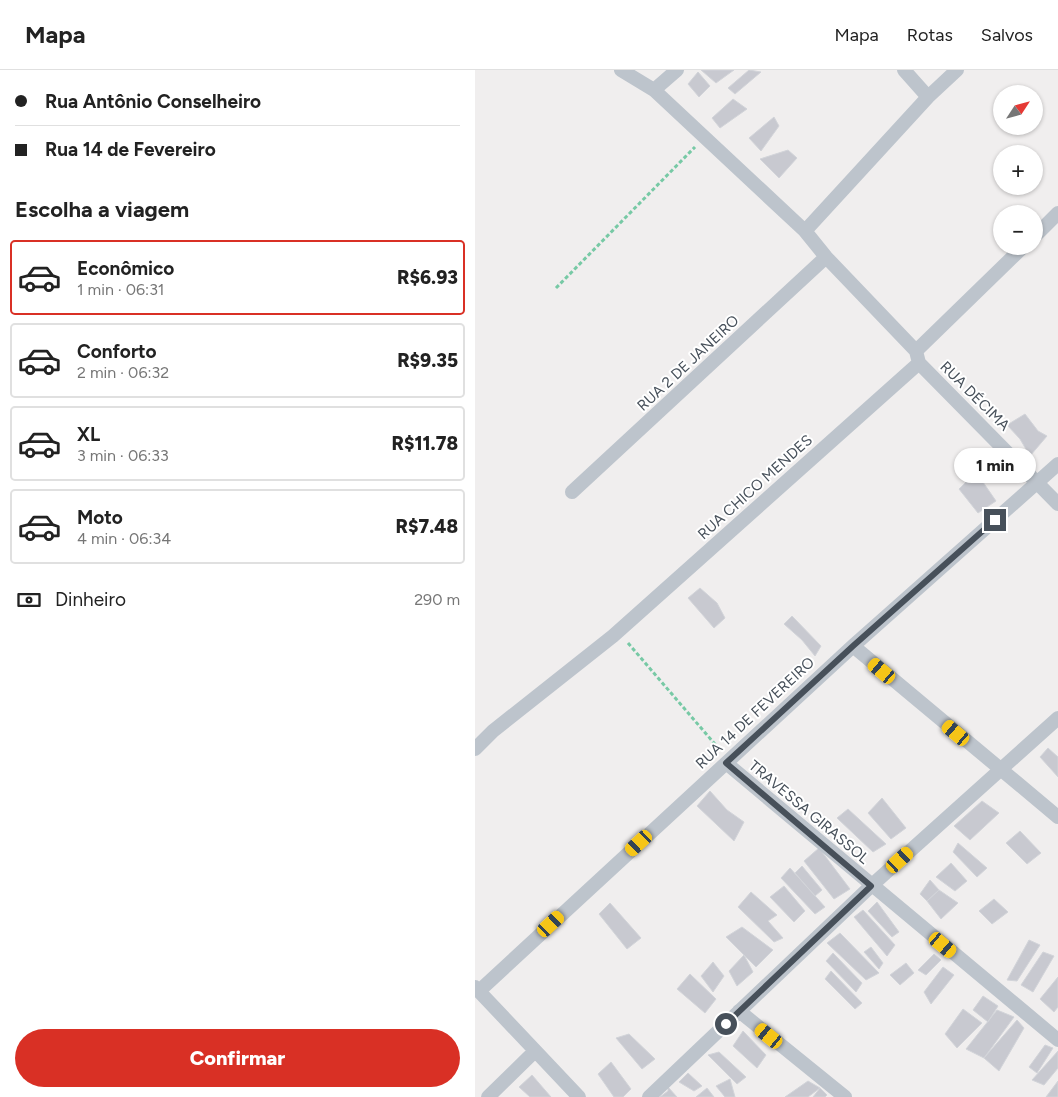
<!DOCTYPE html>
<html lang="pt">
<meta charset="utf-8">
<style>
:root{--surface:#fff;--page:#f2f2f2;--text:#222;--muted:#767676;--line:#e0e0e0;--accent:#d93025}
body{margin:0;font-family:Figtree,sans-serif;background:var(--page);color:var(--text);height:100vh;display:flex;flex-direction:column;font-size:19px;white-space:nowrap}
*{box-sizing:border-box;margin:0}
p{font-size:16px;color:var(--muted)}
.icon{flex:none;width:28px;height:28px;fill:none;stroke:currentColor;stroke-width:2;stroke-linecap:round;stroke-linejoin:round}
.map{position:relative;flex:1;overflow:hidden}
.sheet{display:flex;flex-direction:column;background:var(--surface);width:475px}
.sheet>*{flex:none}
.guide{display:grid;align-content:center;height:110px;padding:0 15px;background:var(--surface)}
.needle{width:32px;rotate:54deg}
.controls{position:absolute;left:518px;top:15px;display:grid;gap:10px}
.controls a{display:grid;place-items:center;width:50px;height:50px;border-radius:50%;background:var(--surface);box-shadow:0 1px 4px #0004;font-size:25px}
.end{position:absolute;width:22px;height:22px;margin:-11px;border:6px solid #47505a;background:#fff;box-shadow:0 0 0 2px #fff}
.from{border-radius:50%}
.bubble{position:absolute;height:35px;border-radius:18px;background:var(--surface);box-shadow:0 1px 4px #0004;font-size:16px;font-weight:800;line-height:35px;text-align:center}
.car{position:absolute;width:15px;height:30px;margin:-15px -8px;border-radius:6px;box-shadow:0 0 4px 1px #0007;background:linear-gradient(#f5c518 24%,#345 0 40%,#f5c518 0 76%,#345 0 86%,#f5c518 0)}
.guide b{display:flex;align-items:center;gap:18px;height:48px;font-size:19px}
.guide b+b{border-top:1px solid var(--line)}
.guide i{width:12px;height:12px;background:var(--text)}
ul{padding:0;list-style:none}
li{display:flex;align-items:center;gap:15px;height:75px;margin:0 10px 8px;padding:0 5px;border:2px solid var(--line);border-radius:5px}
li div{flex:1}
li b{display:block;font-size:19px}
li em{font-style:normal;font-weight:800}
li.selected{border-color:var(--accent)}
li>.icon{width:45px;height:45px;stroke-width:1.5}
h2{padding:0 15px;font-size:22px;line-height:60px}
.pay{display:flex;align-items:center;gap:12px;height:55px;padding:0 15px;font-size:19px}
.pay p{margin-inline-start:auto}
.primary-button{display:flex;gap:10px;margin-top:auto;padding:10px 15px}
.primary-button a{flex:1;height:58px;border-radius:30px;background:var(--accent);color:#fff;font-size:20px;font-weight:800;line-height:58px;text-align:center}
header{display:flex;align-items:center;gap:30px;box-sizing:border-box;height:70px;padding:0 25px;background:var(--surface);border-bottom:1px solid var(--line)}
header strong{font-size:24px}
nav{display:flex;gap:28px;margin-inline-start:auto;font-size:18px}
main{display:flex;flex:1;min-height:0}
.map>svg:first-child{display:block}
.building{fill:#c8c9d0;stroke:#d2d4d9}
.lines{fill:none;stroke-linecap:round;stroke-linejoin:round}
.path{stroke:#77c9a5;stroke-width:3;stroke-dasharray:4 2.5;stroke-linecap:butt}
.minor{stroke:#bdc4cc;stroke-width:14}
.route{stroke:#47505a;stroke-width:6}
.labels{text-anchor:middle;stroke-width:4;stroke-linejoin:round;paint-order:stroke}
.street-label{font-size:15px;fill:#47505a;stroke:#fff}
</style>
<header>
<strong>Mapa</strong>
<nav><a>Mapa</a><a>Rotas</a><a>Salvos</a></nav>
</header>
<main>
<section class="sheet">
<div class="guide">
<b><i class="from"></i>Rua Antônio Conselheiro</b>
<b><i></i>Rua 14 de Fevereiro</b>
</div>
<h2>Escolha a viagem</h2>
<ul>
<li class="selected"><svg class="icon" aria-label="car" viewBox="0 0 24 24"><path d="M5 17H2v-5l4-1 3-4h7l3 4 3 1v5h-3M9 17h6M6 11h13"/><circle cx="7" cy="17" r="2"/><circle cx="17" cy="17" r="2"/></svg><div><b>Econômico</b><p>1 min · 06:31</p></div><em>R$6.93</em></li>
<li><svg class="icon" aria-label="car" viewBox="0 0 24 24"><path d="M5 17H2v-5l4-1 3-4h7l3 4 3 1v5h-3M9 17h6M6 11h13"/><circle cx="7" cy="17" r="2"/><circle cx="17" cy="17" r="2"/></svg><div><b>Conforto</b><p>2 min · 06:32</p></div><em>R$9.35</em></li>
<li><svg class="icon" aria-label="car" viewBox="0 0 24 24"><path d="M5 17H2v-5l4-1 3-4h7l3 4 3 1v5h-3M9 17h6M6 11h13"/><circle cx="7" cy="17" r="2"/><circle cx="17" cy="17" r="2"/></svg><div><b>XL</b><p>3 min · 06:33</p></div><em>R$11.78</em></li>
<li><svg class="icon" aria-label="car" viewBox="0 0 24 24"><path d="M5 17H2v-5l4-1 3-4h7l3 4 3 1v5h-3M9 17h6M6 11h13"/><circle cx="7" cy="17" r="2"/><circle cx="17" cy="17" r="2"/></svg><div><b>Moto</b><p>4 min · 06:34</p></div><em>R$7.48</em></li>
</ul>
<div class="pay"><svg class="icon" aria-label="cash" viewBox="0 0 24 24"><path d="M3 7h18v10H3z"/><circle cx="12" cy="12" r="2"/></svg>Dinheiro<p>290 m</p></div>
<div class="primary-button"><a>Confirmar</a></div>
</section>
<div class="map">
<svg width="583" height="1027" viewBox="0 0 583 1027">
<rect width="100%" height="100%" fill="#f0eeee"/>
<!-- building -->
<path class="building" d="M226 0H259L241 13Z
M274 0 286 2 260 24 253 18Z
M223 2 235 16 224 27 213 14Z
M258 29 272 39 245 58 237 48Z
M299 47 304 56 286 81 274 68Z
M313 80 322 88 304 108 285 89Z
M550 344 563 361 572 366 555 386 545 369 532 355Z
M501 402 521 431 503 443 484 419Z
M225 518 242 533 250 548 239 558 213 528Z
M317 546 346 576 340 586 327 570 309 554Z
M573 678 583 687V707L565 687Z
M235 721 252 740 269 752 259 771 222 736Z
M407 728 431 758 416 769 393 743Z
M507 731 524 743 495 770 479 756Z
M373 739 411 774 398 782 362 748Z
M545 761 566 783 552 794 531 773Z
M483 773 512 798 502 807 478 782Z
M344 778 375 819 359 829 329 791Z
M476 793 492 811 480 821 461 807Z
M327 796 347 820 340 826 320 803Z
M315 798 350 837 340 844 306 808Z
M455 810 464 820 452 831 445 824Z
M309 816 330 841 319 852 295 827Z
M464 820 483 833 466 849 452 831Z
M276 822 302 845 293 851 308 868 299 872 263 837Z
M519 829 533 842 517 854 504 841Z
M402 832 424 862 417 867 393 841Z
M135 833 166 868 152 879 124 844Z
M388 840 420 875 412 886 379 847Z
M267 857 298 880 281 897 251 867Z
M365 863 404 903 391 910 352 873Z
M554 870 565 875 542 911 532 910Z
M396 877 408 893 404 899 389 882Z
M568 882 579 886 558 922 546 915Z
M358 883 387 913 381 922 351 891Z
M459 884 466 890 451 905 443 900Z
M269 885 278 902 262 916 254 901Z
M238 892 249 906 238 922 226 906Z
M431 893 439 903 425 915 415 905Z
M468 897 479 905 456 934 449 922Z
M356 901 387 933 380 939 350 909Z
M215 904 241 929 230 943 202 919Z
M583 907V937L579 942 565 929Z
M508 926 523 936 513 952 498 940Z
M488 939 507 953 482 978 470 964Z
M522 940 539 947 509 988 491 979Z
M542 950 549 958 524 1001 509 988Z
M268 961 291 985 282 998 258 976Z
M154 964 180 989 167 999 141 968Z
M570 975 578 978 562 1003 554 997Z
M583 981V998L569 1015 557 1010Z
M244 982 271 1007 262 1014 233 985Z
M136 992 156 1019 148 1027H139L123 1004Z
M213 1003 227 1016 219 1021 204 1012Z
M57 1005 76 1027H55L44 1017Z
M255 1009 260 1027H250L241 1016Z
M333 1011 345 1018 333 1027H310Z
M583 1011V1027H571Z
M193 1017 202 1027H185L193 1021Z
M232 1018 239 1027H221Z
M345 1018 352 1025 350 1027H338Z"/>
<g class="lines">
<!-- path -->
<path class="path" d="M81 218 220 77
M153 573 245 680"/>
<!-- minor -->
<path class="minor" d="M146 0 179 20 330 161 351 187 441 281 444 293 583 434
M429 0 453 27
M179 20 202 0
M330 161 453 27 482 0
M559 167 583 143
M441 281 549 176
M97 422 351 187
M378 576 583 747
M0 679 18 661 138 566 444 293
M251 693 583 970
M0 917 104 1027
M4 921 378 576 583 394
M264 941 370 1027
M13 1027 60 981
M174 1027 396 816 583 648"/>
</g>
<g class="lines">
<!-- route -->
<path class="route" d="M251 954 396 816 251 693 378 576 520 450"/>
</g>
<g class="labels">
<!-- street labels -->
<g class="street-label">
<text transform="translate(213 293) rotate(-43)" y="5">RUA 2 DE JANEIRO</text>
<text transform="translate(500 326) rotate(45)" y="5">RUA DÉCIMA</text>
<text transform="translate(280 417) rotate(-42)" y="5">RUA CHICO MENDES</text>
<text transform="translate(280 643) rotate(-43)" y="5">RUA 14 DE FEVEREIRO</text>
<text transform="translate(334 742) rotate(40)" y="5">TRAVESSA GIRASSOL</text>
</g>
</g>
</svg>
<div class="controls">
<a><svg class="needle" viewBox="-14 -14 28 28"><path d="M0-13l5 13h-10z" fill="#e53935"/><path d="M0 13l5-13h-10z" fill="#767676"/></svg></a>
<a>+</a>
<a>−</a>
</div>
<i class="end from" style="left:251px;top:954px"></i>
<i class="end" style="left:520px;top:450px"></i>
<div class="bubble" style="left:479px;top:378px;width:82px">1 min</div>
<i class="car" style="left:407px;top:601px;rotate:310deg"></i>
<i class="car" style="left:481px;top:663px;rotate:310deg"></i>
<i class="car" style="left:164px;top:773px;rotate:227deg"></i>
<i class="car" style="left:425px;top:790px;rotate:48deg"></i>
<i class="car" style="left:76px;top:854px;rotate:47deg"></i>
<i class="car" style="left:468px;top:875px;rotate:130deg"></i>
<i class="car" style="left:294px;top:966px;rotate:309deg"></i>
</div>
</main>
